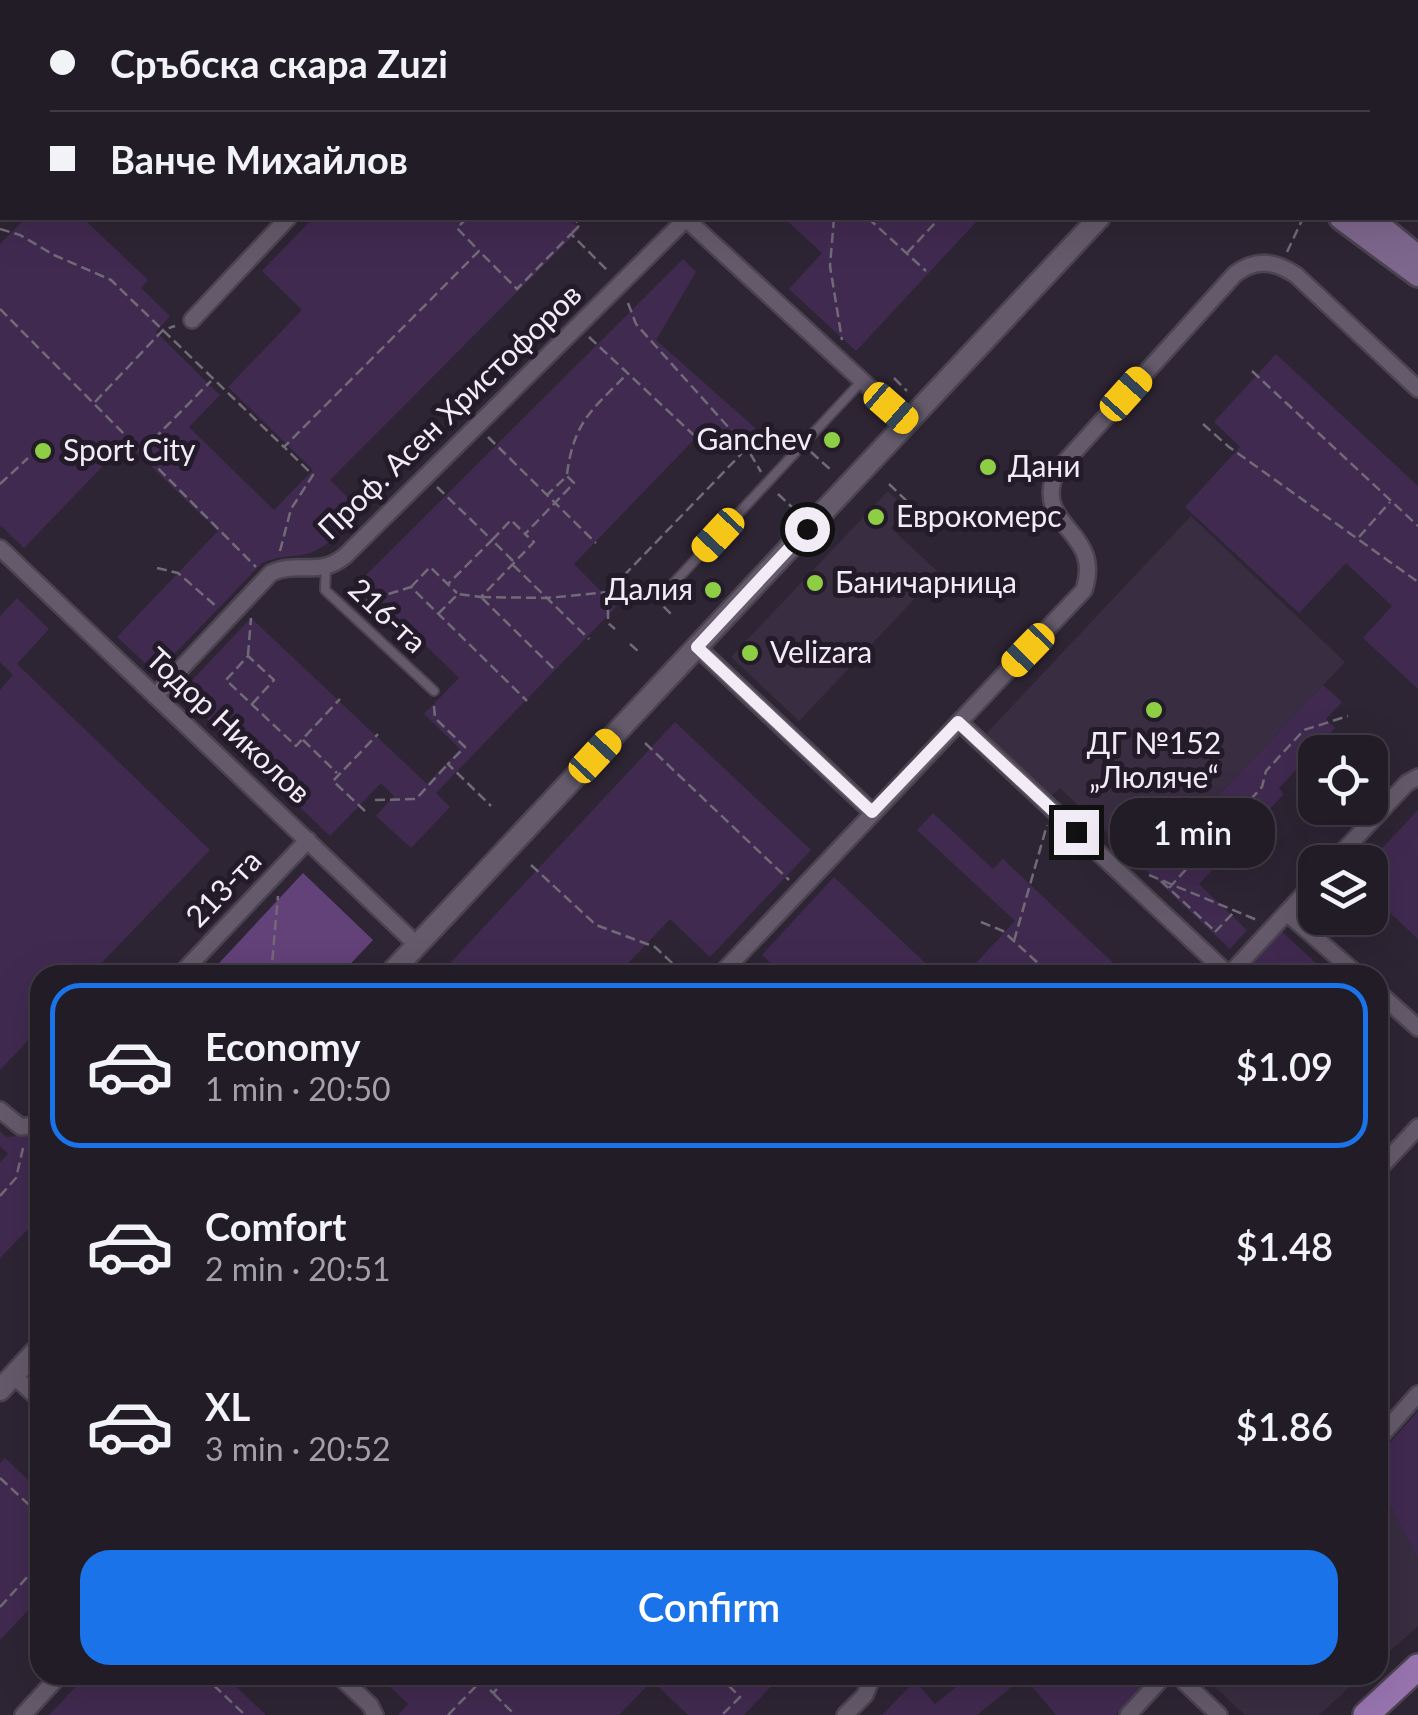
<!DOCTYPE html>
<meta charset="utf-8">
<style>
:root{--surface:#221c27;--page:#2e2933;--text:#f1f3f6;--muted:#a2a1a7;--line:#3f3a44;--accent:#1a73e8}
body{margin:0;font-family:Lato,sans-serif;background:var(--page);color:var(--text);height:100vh;display:flex;flex-direction:column;font-size:38px;white-space:nowrap}
*{box-sizing:border-box;margin:0}
p{font-size:32px;color:var(--muted)}
.icon{flex:none;width:55px;height:55px;fill:none;stroke:currentColor;stroke-width:2;stroke-linecap:round;stroke-linejoin:round}
.map{position:relative;flex:1;overflow:hidden}
.sheet{position:absolute;left:30px;top:965px;width:1358px;height:720px;display:flex;flex-direction:column;background:var(--surface);border-radius:30px;box-shadow:0 10px 40px #0002,0 0 0 2px var(--line)}
.sheet>*{flex:none}
.top-card{position:absolute;left:0px;top:0px;width:1420px;height:220px;box-shadow:0 10px 40px #0002,0 0 0 2px var(--line);display:grid;align-content:center;height:220px;padding:0 50px;background:var(--surface)}
.buttons{position:absolute;left:1298px;top:735px;display:grid;gap:20px}
.buttons a{display:grid;place-items:center;width:90px;height:90px;border-radius:20px;background:var(--surface);box-shadow:0 10px 40px #0002,0 0 0 2px var(--line);font-size:50px}
.end{position:absolute;width:45px;height:45px;margin:-22px;border:12px solid #f2ecf6;background:#111;box-shadow:0 0 0 5px #111}
.from{border-radius:50%}
.bubble{position:absolute;height:70px;border-radius:30px;background:var(--surface);box-shadow:0 10px 40px #0002,0 0 0 2px var(--line);font-size:32px;font-weight:600;line-height:70px;text-align:center}
.car{position:absolute;width:30px;height:60px;margin:-30px -15px;border-radius:12px;box-shadow:0 0 8px 2px #0007;background:linear-gradient(#f5c518 24%,#345 0 40%,#f5c518 0 76%,#345 0 86%,#f5c518 0)}
.top-card b{display:flex;align-items:center;gap:35px;height:95px;font-size:38px}
.top-card b+b{border-top:2px solid var(--line)}
.top-card i{width:25px;height:25px;background:var(--text)}
ul{padding:18px 0 0;list-style:none}
li{display:flex;align-items:center;gap:30px;height:165px;margin:0 20px 15px;padding:0 30px;border:5px solid transparent;border-radius:30px}
li div{flex:1}
li b{display:block;font-size:38px}
li em{font-style:normal;font-weight:600}
li.active{border-color:var(--accent)}
li>.icon{width:90px;height:90px;stroke-width:1.5}
.button{display:flex;gap:20px;margin-top:auto;padding:20px 50px}
.button a{flex:1;height:115px;border-radius:30px;background:var(--accent);color:#fff;font-size:40px;font-weight:600;line-height:115px;text-align:center}
.map>svg:first-child{display:block}
.built{fill:#392d41}
.green{fill:#412a50}
.forest{fill:#634179}
.lines{fill:none;stroke-linecap:round;stroke-linejoin:round}
.service-casing{stroke:#4b4350;stroke-width:12}
.minor-casing{stroke:#4b4350;stroke-width:20}
.tertiary-casing{stroke:#4b4350;stroke-width:25}
.secondary-casing{stroke:#4b4350;stroke-width:28}
.primary-casing{stroke:#4b4350;stroke-width:30}
.path{stroke:#716a77;stroke-width:2.5;stroke-dasharray:10 5;stroke-linecap:butt}
.service{stroke:#645a6b;stroke-width:8}
.minor{stroke:#645a6b;stroke-width:15}
.tertiary{stroke:#645a6b;stroke-width:20}
.secondary{stroke:#7e678d;stroke-width:22}
.primary{stroke:#9874af;stroke-width:25}
.route{stroke:#f2ecf6;stroke-width:12}
.poi-dot{fill:#8dce44;stroke:#241b2a;stroke-width:4}
.labels{text-anchor:middle;stroke-width:10;stroke-linejoin:round;paint-order:stroke}
.street-label{font-size:30px;fill:#f2ecf6;stroke:#241b2a}
.poi-label{font-size:30px;fill:#f2ecf6;stroke:#241b2a;text-anchor:start}
</style>
<div class="map">
<svg width="1418" height="1715" viewBox="0 0 1418 1715">
<rect width="100%" height="100%" fill="#2e2534"/>
<!-- built -->
<path class="built" d="M888 491 907 510 891 528 939 573 799 721 731 657Z
M1191 516 1345 662 1147 871 1060 788 1050 797 985 735Z
M1378 1483 1418 1559V1626L1378 1662Z
M1202 1675H1363L1319 1715H1245Z"/>
<!-- green -->
<path class="green" d="M26 218H83L148 280 141 288 170 316 156 332 220 395 189 427 274 510 313 470 228 387 302 310 262 271 313 218H568L580 229 330 480 360 510C344 527 327 551 302 555 287 557 276 557 262 563L156 673 117 637 218 531 126 442 24 548 0 525V244Z
M784 218H976L978 220 856 351 789 289 822 253Z
M683 259 696 272 656 340 763 435 744 454 711 422 574 564 616 607 436 793 450 807 411 848 376 816 394 796 381 783 330 836 180 693 251 618 427 784 460 749 424 714 459 678 360 581Z
M1276 354 1418 486V689L1363 638 1392 606 1346 563 1299 613 1185 507 1240 447 1214 422Z
M17 598 49 629 17 664 210 850 90 975H40V1028L0 1070V690L13 675 0 662V616Z
M1323 685 1342 702 1326 719 1335 728 1279 788 1284 794 1199 884 1247 930 1230 949 1147 871Z
M675 722 811 850 710 957 670 919 617 975H439Z
M1418 810V939L1370 894 1369 862Z
M933 813 993 869 1003 859 1126 975H965L1015 921 917 830Z
M834 877 938 975H784L762 955Z
M1281 931 1329 975H1241Z
M0 1131 6 1137 40 1134V1217L0 1258V1162L8 1154 0 1146Z
M1418 1411V1559L1378 1483V1456Z
M5 1458 40 1491V1598L0 1640V1463Z
M87 1675H224L266 1715H49Z
M378 1675H782L744 1715H688L652 1681 619 1715H398L408 1704Z
M971 1675H1152V1676L1116 1715H1056L1024 1677 977 1715H882L915 1681 935 1704Z"/>
<!-- forest -->
<path class="forest" d="M303 873 373 940 340 975H208Z"/>
<g class="lines">
<!-- service casing -->
<g class="service-casing">
<path id="service" d="M1293 0 1297 2
M1249 2 1253 0
M326 568 325 590 434 691
M669 588 861 382"/>
</g>
<!-- minor casing -->
<g class="minor-casing">
<path id="minor" d="M292 0 294 2
M732 0 735 2
M915 0 917 2
M190 2 192 0
M753 2 755 0
M0 203 2 200
M685 218 907 422
M192 320 288 218
M0 548 417 945
M697 647 872 812
M155 696 271 573C299 560 318 578 345 556L686 219
M959 722 1229 975 1315 882
M1333 862 1407 783 1418 777
M1287 913 1358 975
M180 975 308 840
M720 975 1084 590C1104 529 1032 528 1056 472L1235 274C1256 258 1275 261 1296 275L1418 389
M1378 992 1418 1028
M0 1110 21 1127 40 1124
M1378 1170 1418 1127
M14 1376 40 1400
M1378 1439 1418 1394
M338 1675 370 1705 375 1715
M1177 1675 1219 1715
M23 1715 60 1675
M845 1715 865 1695 873 1675
M1128 1715 1165 1675"/>
</g>
<!-- tertiary casing -->
<g class="tertiary-casing">
<path id="tertiary" d="M389 975 1099 218
M0 1390 40 1347"/>
</g>
<!-- secondary casing -->
<g class="secondary-casing">
<path id="secondary" d="M1049 0 1053 2
M1095 0 1099 2
M1341 218 1418 275
M1370 218 1418 257"/>
</g>
<!-- primary casing -->
<g class="primary-casing">
<path id="primary" d="M1366 1715 1418 1667"/>
</g>
<!-- path -->
<path class="path" d="M75 0 78 2
M558 0 560 2
M52 2 54 0
M461 2 464 0
M486 2 488 0
M803 2 804 0
M0 56 2 54
M467 218 457 228 478 250
M834 218 830 266 842 340
M868 218 926 271
M0 229 20 235 54 255 111 280 284 447 479 251 517 289 571 234 608 271
M572 233 580 225 573 218
M1287 252 1303 218
M907 253 935 223 929 218
M628 303 636 324 747 448 761 472
M0 309 256 567
M589 337 698 439
M1252 371 1418 526
M894 378 907 391
M95 402 163 330 175 326
M1203 424 1229 447 1418 582
M488 437 596 543
M143 450 211 381
M811 452 832 471
M567 474C574 421 592 410 628 373
M0 484 28 458
M889 484 913 507V523
M437 487 492 540 448 584
M778 494 795 510
M1359 537 1390 502
M280 551 291 509 313 475 285 448
M513 561 492 540 511 520 524 533
M513 565 589 639
M157 568 178 573 217 607
M411 587 430 567 457 593
M608 594V623L615 629
M661 596 657 600 672 615
M481 597 547 598 608 592 746 449
M482 598 556 671
M360 603 411 587 527 701
M438 614 458 594 481 597 534 542 525 534 574 483 567 476 547 495
M630 644 638 651
M248 655 251 618
M252 704 274 680 248 656 226 680 296 746 340 699
M434 706 435 718 465 747 448 764 491 806
M303 740 337 773
M645 743 789 880
M375 800 416 799 447 765
M365 811 333 781 378 734
M531 865 596 925 655 947 685 975
M1149 875 1257 920
M1161 881 1216 932
M1169 888 1262 787 1266 771 1304 730 1348 716
M981 922 1003 931 1051 975
M1215 932 1234 912
M1014 941 1047 825
M271 975 278 896
M1292 975 1301 964 1313 975
M0 1196 16 1178 24 1144
M0 1478 40 1515
M0 1607 40 1563
M203 1675 245 1715
M451 1675 480 1681
M718 1675 740 1697 722 1715
M494 1694 515 1715
M448 1715 481 1681 493 1693 511 1675"/>
<!-- service -->
<use href="#service" class="service"/>
<!-- minor -->
<use href="#minor" class="minor"/>
<!-- tertiary -->
<use href="#tertiary" class="tertiary"/>
<!-- secondary -->
<use href="#secondary" class="secondary"/>
<!-- primary -->
<use href="#primary" class="primary"/>
</g>
<g class="lines">
<!-- route -->
<path class="route" d="M807 529 697 647 872 812 958 722 1076 832"/>
</g>
<!-- markers -->
<g class="poi-dot">
<circle cx="832" cy="440" r="10"/>
<circle cx="43" cy="451" r="10"/>
<circle cx="988" cy="467" r="10"/>
<circle cx="876" cy="517" r="10"/>
<circle cx="815" cy="583" r="10"/>
<circle cx="713" cy="590" r="10"/>
<circle cx="750" cy="653" r="10"/>
<circle cx="1154" cy="710" r="10"/>
</g>
<g class="labels">
<!-- street labels -->
<g class="street-label">
<text transform="translate(450 412) rotate(-44)" y="10">Проф. Асен Христофоров</text>
<text transform="translate(387 616) rotate(43)" y="10">216-та</text>
<text transform="translate(228 726) rotate(43)" y="10">Тодор Николов</text>
<text transform="translate(224 889) rotate(-46)" y="10">213-та</text>
</g>
<!-- poi labels -->
<g class="poi-label">
<text x="812" y="450" text-anchor="end">Ganchev</text>
<text x="63" y="461">Sport City</text>
<text x="1008" y="477">Дани</text>
<text x="896" y="527">Еврокомерс</text>
<text x="835" y="593">Баничарница</text>
<text x="693" y="600" text-anchor="end">Далия</text>
<text x="770" y="663">Velizara</text>
<text x="1154" y="754" text-anchor="middle">ДГ №152<tspan x="1154" dy="34">„Люляче“</tspan></text>
</g>
</g>
</svg>
<div class="buttons">
<a><svg class="icon" aria-label="locate" viewBox="0 0 24 24"><circle cx="12" cy="12" r="6"/><path d="M12 2v4M12 18v4M2 12h4M18 12h4"/></svg></a>
<a><svg class="icon" aria-label="layers" viewBox="0 0 24 24"><path d="M12 4l9 5-9 5-9-5zM3 14l9 5 9-5"/></svg></a>
</div>
<i class="end from" style="left:807px;top:529px"></i>
<i class="end" style="left:1076px;top:832px"></i>
<div class="bubble" style="left:1110px;top:798px;width:165px">1 min</div>
<i class="car" style="left:1126px;top:394px;rotate:42deg"></i>
<i class="car" style="left:891px;top:408px;rotate:131deg"></i>
<i class="car" style="left:718px;top:535px;rotate:223deg"></i>
<i class="car" style="left:1028px;top:650px;rotate:224deg"></i>
<i class="car" style="left:595px;top:756px;rotate:43deg"></i>
<div class="top-card">
<b><i class="from"></i>Сръбска скара Zuzi</b>
<b><i></i>Ванче Михайлов</b>
</div>
<section class="sheet">
<ul>
<li class="active"><svg class="icon" aria-label="car" viewBox="0 0 24 24"><path d="M5 17H2v-5l4-1 3-4h7l3 4 3 1v5h-3M9 17h6M6 11h13"/><circle cx="7" cy="17" r="2"/><circle cx="17" cy="17" r="2"/></svg><div><b>Economy</b><p>1 min · 20:50</p></div><em>$1.09</em></li>
<li><svg class="icon" aria-label="car" viewBox="0 0 24 24"><path d="M5 17H2v-5l4-1 3-4h7l3 4 3 1v5h-3M9 17h6M6 11h13"/><circle cx="7" cy="17" r="2"/><circle cx="17" cy="17" r="2"/></svg><div><b>Comfort</b><p>2 min · 20:51</p></div><em>$1.48</em></li>
<li><svg class="icon" aria-label="car" viewBox="0 0 24 24"><path d="M5 17H2v-5l4-1 3-4h7l3 4 3 1v5h-3M9 17h6M6 11h13"/><circle cx="7" cy="17" r="2"/><circle cx="17" cy="17" r="2"/></svg><div><b>XL</b><p>3 min · 20:52</p></div><em>$1.86</em></li>
</ul>
<div class="button"><a>Confirm</a></div>
</section>
</div>
